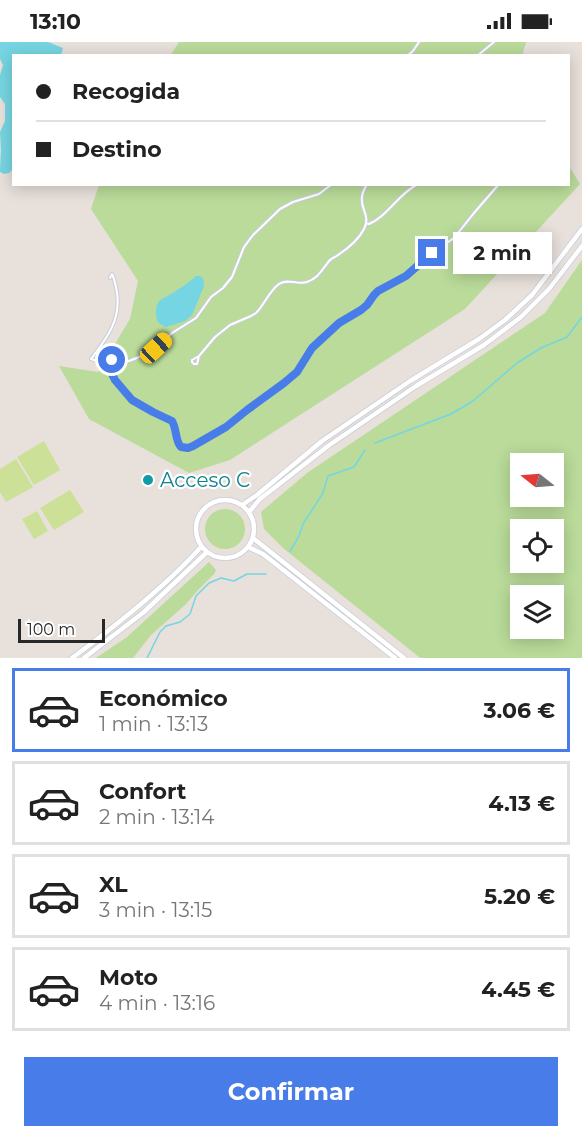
<!DOCTYPE html>
<html lang="es">
<meta charset="utf-8">
<style>
:root{--surface:#fff;--page:#f2f2f2;--text:#222;--muted:#767676;--line:#e0e0e0;--accent:#477ce9}
body{margin:0;font-family:Montserrat,sans-serif;background:var(--page);color:var(--text);height:100vh;display:flex;flex-direction:column;font-size:22px;white-space:nowrap}
*{box-sizing:border-box;margin:0}
p{font-size:20px;color:var(--muted)}
.icon{flex:none;width:33px;height:33px;fill:none;stroke:currentColor;stroke-width:2;stroke-linecap:round;stroke-linejoin:round}
.map{position:relative;height:616px;overflow:hidden}
.drawer{display:flex;flex-direction:column;background:var(--surface);flex:1}
.drawer>*{flex:none}
.banner{position:absolute;left:12px;top:12px;width:558px;height:132px;border-radius:0px;box-shadow:0 3px 15px #0003;display:grid;align-content:center;height:132px;padding:0 24px;background:var(--surface)}
.needle{width:39px;rotate:287deg}
.fabs{position:absolute;left:510px;top:411px;display:grid;gap:12px}
.fabs a{display:grid;place-items:center;width:54px;height:54px;border-radius:0px;background:var(--surface);box-shadow:0 3px 15px #0003;font-size:30px}
.scale{position:absolute;left:18px;bottom:15px;width:87px;box-sizing:border-box;padding-left:6px;border:3px solid #272727;border-top:0;font-size:16px;line-height:21px;white-space:nowrap;color:#272727;-webkit-text-stroke:4px #fff;paint-order:stroke}
.end{position:absolute;width:27px;height:27px;margin:-14px;border:8px solid #477ce9;background:#fff;box-shadow:0 0 0 3px #fff}
.from{border-radius:50%}
.bubble{position:absolute;height:42px;border-radius:0px;background:var(--surface);box-shadow:0 3px 15px #0003;font-size:20px;font-weight:700;line-height:42px;text-align:center}
.car{position:absolute;width:18px;height:36px;margin:-18px -9px;border-radius:8px;box-shadow:0 0 4px 2px #0007;background:linear-gradient(#f5c518 24%,#345 0 40%,#f5c518 0 76%,#345 0 86%,#f5c518 0)}
.banner b{display:flex;align-items:center;gap:21px;height:57px;font-size:22px}
.banner b+b{border-top:2px solid var(--line)}
.banner i{width:15px;height:15px;background:var(--text)}
ul{padding:10px 0 0;list-style:none}
li{display:flex;align-items:center;gap:18px;height:84px;margin:0 12px 9px;padding:0 12px;border:3px solid var(--line);border-radius:0px}
li div{flex:1}
li b{display:block;font-size:22px}
li em{font-style:normal;font-weight:700}
li.selected{border-color:var(--accent)}
li>.icon{width:54px;height:54px;stroke-width:1.5}
.action{display:flex;gap:12px;margin-top:auto;padding:12px 24px}
.action a{flex:1;height:69px;border-radius:0px;background:var(--accent);color:#fff;font-size:24px;font-weight:700;line-height:69px;text-align:center}
.status{display:flex;justify-content:space-between;align-items:center;height:42px;padding:0 30px;background:var(--surface);direction:ltr}
.status svg{height:16px;fill:currentColor}
.map>svg:first-child{display:block}
.green{fill:#badb9a;fill-rule:evenodd}
.pitch{fill:#cce197}
.water{fill:#75d5e2}
.lines{fill:none;stroke-linecap:round;stroke-linejoin:round}
.stream{stroke:#75d5e2;stroke-width:1.5}
.service-casing{stroke:#c8cdd8;stroke-width:4}
.minor-casing{stroke:#c8cdd8;stroke-width:6}
.service{stroke:#fff;stroke-width:2}
.minor{stroke:#fff;stroke-width:4.5}
.route{stroke:#477ce9;stroke-width:8}
.culture-dot{fill:#0f9aa8;stroke:#fff;stroke-width:2}
.labels{text-anchor:middle;stroke-width:4.5;stroke-linejoin:round;paint-order:stroke}
.culture-label{font-size:20px;fill:#0d838f;stroke:#fff;text-anchor:start}
</style>
<div class="status"><b>13:10</b><svg viewBox="0 0 49 12"><path d="M0 12V9h3v3zM5 12V6h3v6zM10 12V3h3v9zM15 12V0h3v12zM26 1h20v11H26zM47 4h2v5h-2z"/></svg></div>
<div class="map">
<svg width="582" height="616" viewBox="0 0 582 616">
<rect width="100%" height="100%" fill="#e8e0da"/>
<!-- green -->
<path class="green" d="M179 0H526L522 14H170Z
M569 124 580 142 465 267 230 418 189 431 89 377 59 324 98 330 130 277 138 239 91 167 99 143 568 142Z
M582 218V616H423L419 615 283 506 264 487 261 470 307 431 545 271ZM520 422H554V454H520ZM520 488H554V520H520ZM520 554H554V586H520Z
M205 487a20 20 0 1 1 40 0a20 20 0 1 1-40 0Z
M209 520 216 528 214 532 199 547 185 563 151 593 133 616H96L127 595Z"/>
<!-- pitch -->
<path class="pitch" d="M44 399 60 428 34 443 17 415Z
M16 417 33 445 6 460 0 450V427Z
M70 448 84 470 54 488 40 466Z
M37 469 48 489 34 497 22 477Z"/>
<!-- water -->
<path class="water" d="M0 0H48L63 6 61 13 14 14 13 127 9 131 4 132 0 130V127L1 108 0 90 5 79V62L0 55V33L3 23 0 17Z
M196 234H200L203 236 204 244 192 273 185 279 166 285C159 282 156 280 156 271 156 257 163 257 173 251 180 246 190 240 196 234Z"/>
<g class="lines">
<!-- stream -->
<path class="stream" d="M375 401 451 372 473 359 517 321 541 306 567 295 582 275
M290 509 299 494 303 482 323 451 328 434 354 425 365 408
M147 616 160 590 166 584 180 580 190 572 196 554 209 541 221 536 234 539 247 532H266"/>
<!-- service casing -->
<g class="service-casing">
<path id="service" d="M407 14 413 9 419 0
M477 14 494 0
M366 181 369 182C389 173 398 152 418 142
M110 236 112 232C115 238 116 244 117 251 121 278 107 296 91 317 98 320 105 323 112 318L129 319 144 313 156 306 172 291 196 276 211 255 223 246 232 235 244 205 253 193 280 167 293 160 319 152 332 142
M199 314 197 322H194L192 320V318L199 314 215 295 230 283 251 274 256 271C264 263 270 248 279 242 288 236 297 243 307 240 319 236 322 227 330 218 332 216 335 215 338 213 347 207 359 197 364 187 371 174 360 167 362 155 362 151 365 146 367 142
M108 321 111 332 132 358 153 370 172 379C177 387 175 398 181 405L188 406 193 404 226 385 247 368 284 341 297 330 312 306 339 281 361 268 367 263 374 253 378 249 406 234 432 211 454 196 474 171 499 142"/>
</g>
<!-- minor casing -->
<g class="minor-casing">
<path id="minor" d="M196 487a29 29 0 1 1 58 0a29 29 0 1 1-58 0Z
M242 463 257 453 322 399 410 339 479 297 505 278 532 253 582 187
M249 470 260 457 328 404 416 344 484 303 521 275 549 247 582 204
M253 496 404 616
M248 505 263 512 395 616
M72 616C117 583 164 546 201 505
M84 616 144 570 207 510"/>
</g>
<!-- service -->
<use href="#service" class="service"/>
<!-- minor -->
<use href="#minor" class="minor"/>
</g>
<g class="lines">
<!-- route -->
<path class="route" d="M112 318 108 321 110 328 115 338 132 358 153 370 172 379C177 387 175 399 181 405L188 406 193 404 226 385 247 368 284 341 297 330 312 306 339 281 361 268 367 263 374 253 378 249 406 234 432 211"/>
</g>
<!-- markers -->
<circle class="culture-dot" cx="148" cy="438" r="6"/>
<g class="labels">
<!-- culture labels -->
<g class="culture-label">
<text x="160" y="445">Acceso C</text>
</g>
</g>
</svg>
<div class="fabs">
<a><svg class="needle" viewBox="-14 -14 28 28"><path d="M0-13l5 13h-10z" fill="#e53935"/><path d="M0 13l5-13h-10z" fill="#767676"/></svg></a>
<a><svg class="icon" aria-label="locate" viewBox="0 0 24 24"><circle cx="12" cy="12" r="6"/><path d="M12 2v4M12 18v4M2 12h4M18 12h4"/></svg></a>
<a><svg class="icon" aria-label="layers" viewBox="0 0 24 24"><path d="M12 4l9 5-9 5-9-5zM3 14l9 5 9-5"/></svg></a>
</div>
<div class="scale">100 m</div>
<i class="end from" style="left:112px;top:318px"></i>
<i class="end" style="left:432px;top:211px"></i>
<div class="bubble" style="left:453px;top:190px;width:99px">2 min</div>
<i class="car" style="left:156px;top:306px;rotate:47deg"></i>
<div class="banner">
<b><i class="from"></i>Recogida</b>
<b><i></i>Destino</b>
</div>
</div>
<section class="drawer">
<ul>
<li class="selected"><svg class="icon" aria-label="car" viewBox="0 0 24 24"><path d="M5 17H2v-5l4-1 3-4h7l3 4 3 1v5h-3M9 17h6M6 11h13"/><circle cx="7" cy="17" r="2"/><circle cx="17" cy="17" r="2"/></svg><div><b>Económico</b><p>1 min · 13:13</p></div><em>3.06 €</em></li>
<li><svg class="icon" aria-label="car" viewBox="0 0 24 24"><path d="M5 17H2v-5l4-1 3-4h7l3 4 3 1v5h-3M9 17h6M6 11h13"/><circle cx="7" cy="17" r="2"/><circle cx="17" cy="17" r="2"/></svg><div><b>Confort</b><p>2 min · 13:14</p></div><em>4.13 €</em></li>
<li><svg class="icon" aria-label="car" viewBox="0 0 24 24"><path d="M5 17H2v-5l4-1 3-4h7l3 4 3 1v5h-3M9 17h6M6 11h13"/><circle cx="7" cy="17" r="2"/><circle cx="17" cy="17" r="2"/></svg><div><b>XL</b><p>3 min · 13:15</p></div><em>5.20 €</em></li>
<li><svg class="icon" aria-label="car" viewBox="0 0 24 24"><path d="M5 17H2v-5l4-1 3-4h7l3 4 3 1v5h-3M9 17h6M6 11h13"/><circle cx="7" cy="17" r="2"/><circle cx="17" cy="17" r="2"/></svg><div><b>Moto</b><p>4 min · 13:16</p></div><em>4.45 €</em></li>
</ul>
<div class="action"><a>Confirmar</a></div>
</section>
